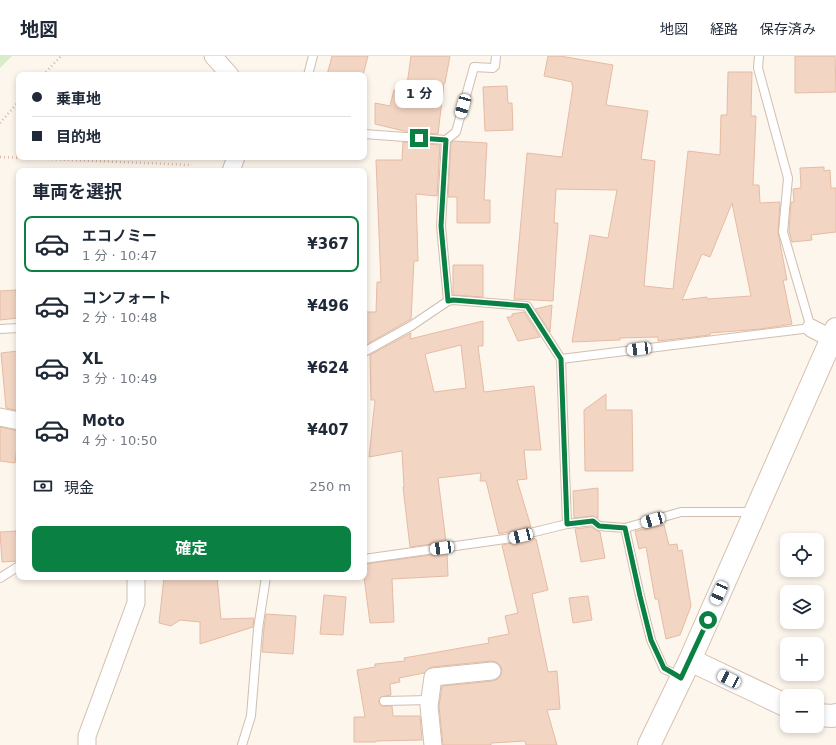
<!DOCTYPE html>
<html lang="ja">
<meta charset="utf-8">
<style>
:root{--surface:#fff;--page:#f2f2f3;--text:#1f2937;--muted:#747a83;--line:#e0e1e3;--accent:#0b8043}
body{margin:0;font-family:"DejaVu Sans","Noto Sans JP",sans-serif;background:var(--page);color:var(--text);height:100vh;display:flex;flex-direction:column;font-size:15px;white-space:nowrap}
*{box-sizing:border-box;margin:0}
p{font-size:13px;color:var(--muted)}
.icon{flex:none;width:22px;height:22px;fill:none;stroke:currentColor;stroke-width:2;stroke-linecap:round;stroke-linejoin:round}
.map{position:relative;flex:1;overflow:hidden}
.details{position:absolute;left:16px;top:112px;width:351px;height:412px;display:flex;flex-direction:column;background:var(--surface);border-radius:8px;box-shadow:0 2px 6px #0003}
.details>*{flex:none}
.banner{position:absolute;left:16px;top:16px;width:351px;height:88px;border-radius:8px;box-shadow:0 2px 6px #0003;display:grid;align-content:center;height:88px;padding:0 16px;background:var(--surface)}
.tools{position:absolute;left:780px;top:477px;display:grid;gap:8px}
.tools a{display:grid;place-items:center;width:44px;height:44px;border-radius:8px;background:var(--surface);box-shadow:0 2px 6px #0003;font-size:20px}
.end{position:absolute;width:18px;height:18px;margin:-9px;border:5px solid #0b8043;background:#fff;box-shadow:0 0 0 2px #fff}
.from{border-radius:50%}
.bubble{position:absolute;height:28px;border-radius:8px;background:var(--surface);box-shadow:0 2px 6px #0003;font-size:13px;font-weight:700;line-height:28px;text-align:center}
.car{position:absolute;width:12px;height:24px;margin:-12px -6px;border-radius:5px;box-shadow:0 0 3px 1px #0007;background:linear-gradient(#fff 24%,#345 0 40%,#fff 0 76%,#345 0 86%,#fff 0)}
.banner b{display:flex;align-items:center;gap:14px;height:38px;font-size:15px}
.banner b+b{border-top:1px solid var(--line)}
.banner i{width:10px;height:10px;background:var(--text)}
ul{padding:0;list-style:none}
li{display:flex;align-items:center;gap:12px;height:56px;margin:0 8px 6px;padding:0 8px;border:2px solid transparent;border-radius:8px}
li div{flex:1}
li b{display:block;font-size:15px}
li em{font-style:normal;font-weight:700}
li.active{border-color:var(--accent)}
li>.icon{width:36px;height:36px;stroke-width:1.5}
h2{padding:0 16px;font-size:18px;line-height:48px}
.pay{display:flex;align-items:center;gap:10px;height:44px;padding:0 16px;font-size:15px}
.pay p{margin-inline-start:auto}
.primary-button{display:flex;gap:8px;margin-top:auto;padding:8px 16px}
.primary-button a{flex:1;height:46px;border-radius:8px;background:var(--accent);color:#fff;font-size:16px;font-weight:700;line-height:46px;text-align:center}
header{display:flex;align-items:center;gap:24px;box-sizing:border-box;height:56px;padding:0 20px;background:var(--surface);border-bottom:1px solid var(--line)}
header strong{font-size:19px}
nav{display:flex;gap:22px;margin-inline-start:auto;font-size:14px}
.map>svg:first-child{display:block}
.green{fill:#d8ecc9}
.building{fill:#f3d5c3;stroke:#e6bba3;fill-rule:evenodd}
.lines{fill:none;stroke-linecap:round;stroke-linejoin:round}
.lane-casing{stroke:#d1beb0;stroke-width:10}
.street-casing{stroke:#d1beb0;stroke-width:19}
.secondary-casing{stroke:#d6c0b0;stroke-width:24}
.path{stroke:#d9b8a5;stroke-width:2.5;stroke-dasharray:1 3;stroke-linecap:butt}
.lane{stroke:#fff;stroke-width:8}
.street{stroke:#fff;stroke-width:17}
.secondary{stroke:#fff;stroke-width:22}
.route{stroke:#0b8043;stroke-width:5}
</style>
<header>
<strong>地図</strong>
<nav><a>地図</a><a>経路</a><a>保存済み</a></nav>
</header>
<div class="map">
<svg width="836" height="689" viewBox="0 0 836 689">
<rect width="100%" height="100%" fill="#fdf6ec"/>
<!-- green -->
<path class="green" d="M0 0H12L0 12Z"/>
<!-- building -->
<path class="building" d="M332 0H368L363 19H327Z
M411 0H450L445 27H444L438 78 404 75 375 68V47L390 50 394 34 406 36Z
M548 0H560L613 9 606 49 648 55 641 103 655 105 644 230 673 233 688 95 720 99 721 59H727L728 16H752L751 60H756L753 129H759L760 147 780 146 778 176 780 187 787 224H783L792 268 761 273 710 277V279L658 285V281L620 282V284L572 286 590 179 608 182 617 134 556 133 554 167H558L553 245 514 243 527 97 562 101 573 30H572V26L544 20ZM732 147 751 240 707 243V241L682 244 702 198 710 201Z
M795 0H835L836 36 795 37Z
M507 30 508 47H512L513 74 485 75 483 31Z
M453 85 487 87 484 144H490V167H457V141H448L451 87Z
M403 86 440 89 437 140 416 138 418 205H414L411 263 369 287H364V256H376L377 226H381L376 104H402Z
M824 111V115L830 114 831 132H836V176L811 179 812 184 792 186 789 175 791 146H794L793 133 801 132 800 112Z
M453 209H483V241L453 239Z
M16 234 18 262 0 264V235Z
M552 249 550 276 535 253Z
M524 256 540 281 518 285 507 261H512V258Z
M483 265V290H478L484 336 534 330 541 394H524L527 423 517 424 531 471 499 478 486 425H480L481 417 438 422 446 486 410 491 403 431H404L402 395 369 401 375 344H371L370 299 411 277 410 283ZM461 289 466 332 434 336 425 298Z
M18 295 19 310V355L6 352 1 297Z
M606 338V354H632L633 415H585L584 354Z
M0 371 19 375 15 407 0 405Z
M598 432V462L593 460 574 462 573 435Z
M664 469 669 489 677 488 678 495 682 494 691 550 680 579 666 583 658 543H655L646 491 639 493 635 475Z
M591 471 596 474 600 476 605 502 581 506 575 473Z
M16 475 18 505 2 506 0 476Z
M534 482V483H536L548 534 532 538 548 616 557 615 560 653 547 654 557 689H526L525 685 491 687V689H443L439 650 442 630 493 625 498 623 501 619 502 614 500 609 496 606 491 605 432 611 428 613 424 617 399 622 400 626 390 628 391 639 381 641 379 645V647L381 650H392L393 660H420L422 684 376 685V686H354V661H365L357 614 375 611V608L405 605 404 602 489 587 488 582 509 578 505 560 518 557 502 489Z
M447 497 448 520 392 523 394 566 370 567 364 521V508Z
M164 521H217L221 563 254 562 253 571 200 588V566L180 564 171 570 159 567Z
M324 539 346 541 343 579 320 578Z
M588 540 592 564 573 567 569 542Z
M266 558 296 560 293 598 262 596 264 572Z"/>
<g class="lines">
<!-- lane casing -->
<g class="lane-casing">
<path id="lane" d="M308 19 313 0
M364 78 446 84 441 170 448 245 411 270 364 296
M446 84 456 76 474 11 493 12 495 10 496 0
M448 245 453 244 527 250 561 303 811 272 783 176 788 122 758 12 759 0
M0 273 19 272
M561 303 567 468
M625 472 681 456H754
M364 503 505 483 567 468 593 465 599 470 625 472 640 540 651 584 664 613 671 616
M0 522 19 510
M384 645 430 644
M242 689 251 660 258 573 266 521"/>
</g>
<!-- street casing -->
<g class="street-casing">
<path id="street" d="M213 0 230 19
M231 115 236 101
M811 272 832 283
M0 361 19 365
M87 689V680L136 547V521
M433 689 429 650 433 621 492 615"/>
</g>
<!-- secondary casing -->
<g class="secondary-casing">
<path id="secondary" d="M690 604 787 650
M817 659 833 660 836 659
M649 689 690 604 836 273"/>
</g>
<!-- path -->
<path class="path" d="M43 19 61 0
M0 67 19 45
M0 101 192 109"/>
<!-- lane -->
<use href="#lane" class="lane"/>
<!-- street -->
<use href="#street" class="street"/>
<!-- secondary -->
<use href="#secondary" class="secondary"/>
</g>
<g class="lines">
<!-- route -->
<path class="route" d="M419 82 446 84 441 170 448 245 453 244 527 250 561 303 567 468 593 465 599 470 625 472 640 540 651 584 664 612 671 616 681 622 708 564"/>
</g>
</svg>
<div class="tools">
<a><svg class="icon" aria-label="locate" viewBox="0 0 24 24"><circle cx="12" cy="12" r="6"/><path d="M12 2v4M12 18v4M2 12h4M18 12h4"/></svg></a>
<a><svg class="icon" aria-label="layers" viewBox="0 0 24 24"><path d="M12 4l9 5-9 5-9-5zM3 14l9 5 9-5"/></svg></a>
<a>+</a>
<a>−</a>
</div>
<i class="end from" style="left:708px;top:564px"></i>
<i class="end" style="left:419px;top:82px"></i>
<div class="bubble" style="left:395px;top:24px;width:48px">1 分</div>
<i class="car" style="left:463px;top:50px;rotate:196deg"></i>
<i class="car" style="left:639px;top:293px;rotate:263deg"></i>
<i class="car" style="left:653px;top:464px;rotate:254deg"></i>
<i class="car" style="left:521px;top:480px;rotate:256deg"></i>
<i class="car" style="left:442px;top:492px;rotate:262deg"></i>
<i class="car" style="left:719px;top:537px;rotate:204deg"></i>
<i class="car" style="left:729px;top:623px;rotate:296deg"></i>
<div class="banner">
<b><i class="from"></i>乗車地</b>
<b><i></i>目的地</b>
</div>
<section class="details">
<h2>車両を選択</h2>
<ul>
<li class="active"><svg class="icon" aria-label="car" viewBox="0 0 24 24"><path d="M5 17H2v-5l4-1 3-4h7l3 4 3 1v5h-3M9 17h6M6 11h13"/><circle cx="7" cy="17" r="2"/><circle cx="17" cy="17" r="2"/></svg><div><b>エコノミー</b><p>1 分 · 10:47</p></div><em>¥367</em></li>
<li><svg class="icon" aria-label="car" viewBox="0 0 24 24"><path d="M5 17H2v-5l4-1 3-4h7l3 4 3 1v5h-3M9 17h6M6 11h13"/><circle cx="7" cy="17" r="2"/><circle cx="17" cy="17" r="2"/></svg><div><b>コンフォート</b><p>2 分 · 10:48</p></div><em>¥496</em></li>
<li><svg class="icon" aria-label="car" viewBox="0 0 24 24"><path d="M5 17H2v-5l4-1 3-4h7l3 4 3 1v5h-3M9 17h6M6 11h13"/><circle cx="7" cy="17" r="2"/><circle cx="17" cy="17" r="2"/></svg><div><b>XL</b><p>3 分 · 10:49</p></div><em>¥624</em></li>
<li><svg class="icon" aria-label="car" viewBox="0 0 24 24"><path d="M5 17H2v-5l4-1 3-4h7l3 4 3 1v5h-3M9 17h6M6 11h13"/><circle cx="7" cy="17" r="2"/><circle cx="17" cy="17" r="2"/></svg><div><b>Moto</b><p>4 分 · 10:50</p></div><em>¥407</em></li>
</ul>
<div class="pay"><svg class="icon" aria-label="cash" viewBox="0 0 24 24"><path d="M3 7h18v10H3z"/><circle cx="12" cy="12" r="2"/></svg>現金<p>250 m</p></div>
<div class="primary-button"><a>確定</a></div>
</section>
</div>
